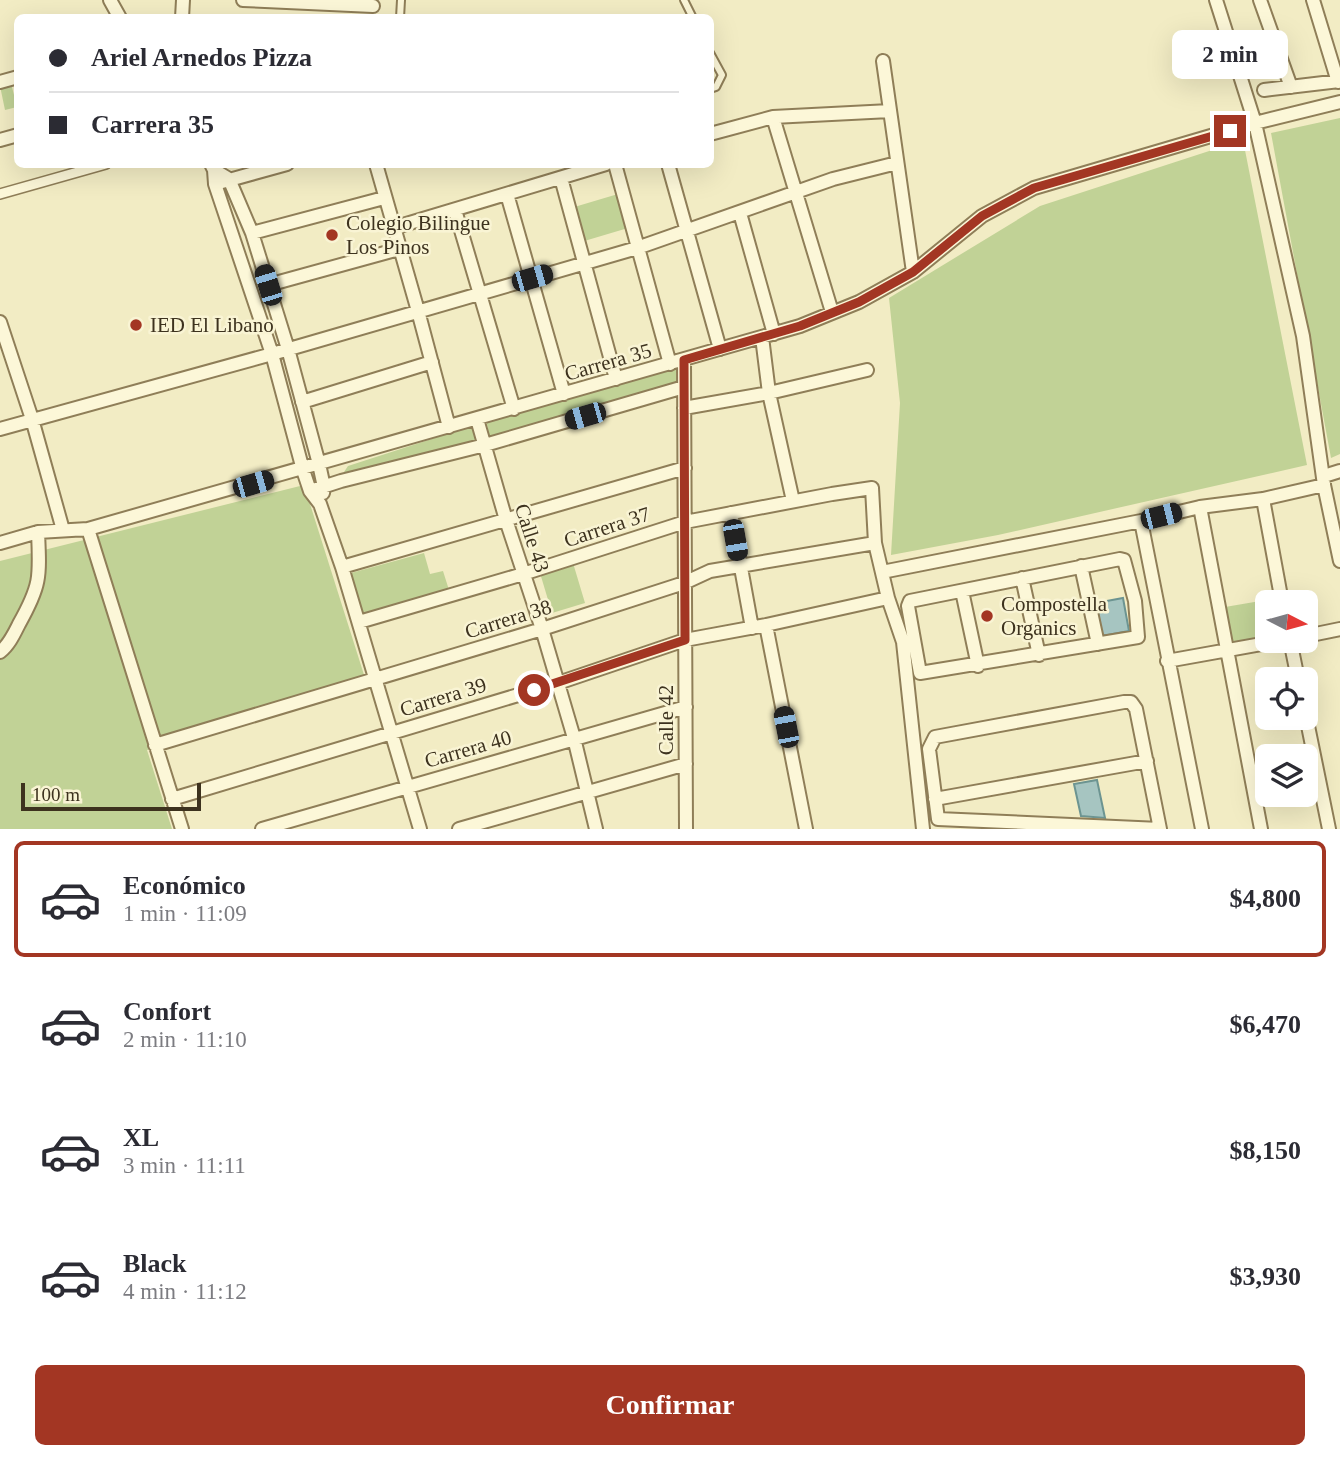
<!DOCTYPE html>
<html lang="es">
<meta charset="utf-8">
<style>
:root{--surface:#fff;--page:#f7f7f7;--text:#2b2b33;--muted:#7c7c81;--line:#e1e1e2;--accent:#a33623}
body{margin:0;font-family:"Times New Roman",serif;background:var(--page);color:var(--text);height:100vh;display:flex;flex-direction:column;font-size:26px;white-space:nowrap}
*{box-sizing:border-box;margin:0}
p{font-size:23px;color:var(--muted)}
.icon{flex:none;width:38px;height:38px;fill:none;stroke:currentColor;stroke-width:2;stroke-linecap:round;stroke-linejoin:round}
.map{position:relative;height:829px;overflow:hidden}
.panel{display:flex;flex-direction:column;background:var(--surface);flex:1}
.panel>*{flex:none}
.hud{position:absolute;left:14px;top:14px;width:700px;height:154px;border-radius:10px;box-shadow:0 7px 28px #0002;display:grid;align-content:center;height:154px;padding:0 35px;background:var(--surface)}
.needle{width:46px;rotate:96deg}
.fabs{position:absolute;left:1255px;top:590px;display:grid;gap:14px}
.fabs a{display:grid;place-items:center;width:63px;height:63px;border-radius:10px;background:var(--surface);box-shadow:0 7px 28px #0002;font-size:35px}
.scale{position:absolute;left:21px;bottom:18px;width:180px;box-sizing:border-box;padding-left:7px;border:4px solid #3d321e;border-top:0;font-size:19px;line-height:24px;white-space:nowrap;color:#3d321e;-webkit-text-stroke:5px #f9f4d4;paint-order:stroke}
.end{position:absolute;width:32px;height:32px;margin:-16px;border:9px solid #a33623;background:#fff;box-shadow:0 0 0 4px #fff}
.from{border-radius:50%}
.bubble{position:absolute;height:49px;border-radius:10px;background:var(--surface);box-shadow:0 7px 28px #0002;font-size:23px;font-weight:700;line-height:49px;text-align:center}
.car{position:absolute;width:21px;height:42px;margin:-21px -10px;border-radius:9px;box-shadow:0 0 5px 2px #0007;background:linear-gradient(#222 24%,#8ab4d8 0 40%,#222 0 76%,#8ab4d8 0 86%,#222 0)}
.hud b{display:flex;align-items:center;gap:24px;height:66px;font-size:26px}
.hud b+b{border-top:2px solid var(--line)}
.hud i{width:18px;height:18px;background:var(--text)}
ul{padding:12px 0 0;list-style:none}
li{display:flex;align-items:center;gap:21px;height:116px;margin:0 14px 10px;padding:0 21px;border:4px solid transparent;border-radius:10px}
li div{flex:1}
li b{display:block;font-size:26px}
li em{font-style:normal;font-weight:700}
li.selected{border-color:var(--accent)}
li>.icon{width:63px;height:63px;stroke-width:1.5}
.cta{display:flex;gap:14px;margin-top:auto;padding:14px 35px}
.cta a{flex:1;height:80px;border-radius:10px;background:var(--accent);color:#fff;font-size:28px;font-weight:700;line-height:80px;text-align:center}
.map>svg:first-child{display:block}
.green{fill:#c1d296}
.water{fill:#a6c5c1;stroke:#6c9491;stroke-width:2}
.lines{fill:none;stroke-linecap:round;stroke-linejoin:round}
.service-casing{stroke:#8f7e58;stroke-width:10}
.pedestrian-casing{stroke:#8f7e58;stroke-width:12}
.minor-casing{stroke:#8f7e58;stroke-width:16}
.service{stroke:#fcf7d8;stroke-width:6}
.pedestrian{stroke:#fcf7d8;stroke-width:9}
.minor{stroke:#fcf7d8;stroke-width:12}
.route{stroke:#a33623;stroke-width:9}
.poi-dot{fill:#a33623;stroke:#f9f4d4;stroke-width:2.5}
.labels{text-anchor:middle;stroke-width:5;stroke-linejoin:round;paint-order:stroke}
.poi-label{font-size:21px;fill:#3d321e;stroke:#f9f4d4;text-anchor:start}
.street-label{font-size:21px;fill:#3d321e;stroke:#f9f4d4}
</style>
<div class="map">
<svg width="1340" height="829" viewBox="0 0 1340 829">
<rect width="100%" height="100%" fill="#f2ecc4"/>
<!-- green -->
<path class="green" d="M11 83 17 107 5 110 0 86Z
M1340 118V454L1331 458 1271 133Z
M1243 140 1307 465 998 535 891 555 900 403 889 298 1040 206Z
M618 194 628 228 581 242 571 208Z
M676 365 677 387 490 441 486 419Z
M475 425 480 444 352 476 344 472 348 466Z
M304 485 365 678 147 750 172 829H0V561Z
M424 553 430 574 443 571 449 590 363 614 351 573Z
M573 563 585 603 552 613 540 573Z
M1272 599 1273 602H1267V636L1231 643 1225 607Z"/>
<!-- water -->
<path class="water" d="M1123 598 1129 631 1102 636 1096 603Z
M1097 780 1105 818 1081 816 1074 784Z"/>
<g class="lines">
<!-- service casing -->
<g class="service-casing">
<path id="service" d="M684 0 693 18
M400 18 401 0
M710 53 722 75 716 87 710 89"/>
</g>
<!-- pedestrian casing -->
<g class="pedestrian-casing">
<path id="pedestrian" d="M0 194 106 164"/>
</g>
<!-- minor casing -->
<g class="minor-casing">
<path id="minor" d="M110 0 120 18
M243 0 373 6
M1216 0 1255 123 1303 336 1324 485 1340 561
M1260 0 1291 87
M1313 0 1338 82
M182 18 183 0
M883 61 913 272
M0 82 18 77
M1264 90 1340 81
M773 117 832 312
M710 134 773 117 890 111
M0 140 18 135
M211 164 214 170 215 184 272 354 303 470 310 491 320 504 342 567 420 829
M376 164 418 311 449 427
M615 164 670 364
M668 164 720 349
M214 170 229 179 252 233 288 349 319 464 324 487 323 493
M561 178 616 379
M222 182 287 164
M507 194 564 394
M455 210 514 409
M740 213 774 334
M393 228 606 164
M252 233 384 198
M268 285 399 249
M0 322 32 419 63 530
M762 337 769 393 793 501
M684 360 686 829
M302 402 432 362
M684 408 769 393 867 370
M477 419 506 520 542 629 574 738 596 829
M0 429 272 354 637 248 833 179 897 163
M1324 476 1340 471
M310 491 341 481 485 445 684 387
M1263 499 1282 602
M1200 507 1261 829
M731 513 752 628
M1141 521 1202 829
M88 529 182 829
M0 543 38 532 88 529 800 326 859 302 913 272 982 216 1034 188 1255 123 1340 102
M1120 559 1124 560 1135 601 1138 637 920 673 908 606 910 601Z
M1081 566 1098 644
M342 567 685 468
M882 572 1141 521 1200 507 1263 499 1324 485
M1022 578 1039 655
M962 591 978 666
M359 622 523 574 685 522 832 494 872 488 875 543 888 598 903 642 923 829
M766 625 806 829
M1306 636 1340 629
M1290 640 1298 679
M0 652C9 645 14 634 19 624 41 585 40 577 38 532
M1167 661 1284 640
M1124 702H1131L1136 709 1160 829 938 819 929 749 935 737Z
M1306 716 1329 829
M155 745 542 629 684 583 710 571 875 543
M172 799 558 683 685 640 766 625 888 598
M935 799 1147 761
M262 829 686 707
M459 829 686 764"/>
</g>
<!-- service -->
<use href="#service" class="service"/>
<!-- pedestrian -->
<use href="#pedestrian" class="pedestrian"/>
<!-- minor -->
<use href="#minor" class="minor"/>
</g>
<g class="lines">
<!-- route -->
<path class="route" d="M534 690 685 640 684 360 800 326 859 302 913 272 982 216 1034 188 1230 131"/>
</g>
<!-- markers -->
<g class="poi-dot">
<circle cx="332" cy="235" r="7"/>
<circle cx="136" cy="325" r="7"/>
<circle cx="987" cy="616" r="7"/>
</g>
<g class="labels">
<!-- poi labels -->
<g class="poi-label">
<text x="346" y="230">Colegio Bilingue<tspan x="346" dy="24">Los Pinos</tspan></text>
<text x="150" y="332">IED El Libano</text>
<text x="1001" y="611">Compostella<tspan x="1001" dy="24">Organics</tspan></text>
</g>
<!-- street labels -->
<g class="street-label">
<text transform="translate(608 362) rotate(-16)" y="7">Carrera 35</text>
<text transform="translate(607 527) rotate(-18)" y="7">Carrera 37</text>
<text transform="translate(532 538) rotate(72)" y="7">Calle 43</text>
<text transform="translate(508 619) rotate(-17)" y="7">Carrera 38</text>
<text transform="translate(443 697) rotate(-17)" y="7">Carrera 39</text>
<text transform="translate(666 720) rotate(-90)" y="7">Calle 42</text>
<text transform="translate(468 749) rotate(-16)" y="7">Carrera 40</text>
</g>
</g>
</svg>
<div class="fabs">
<a><svg class="needle" viewBox="-14 -14 28 28"><path d="M0-13l5 13h-10z" fill="#e53935"/><path d="M0 13l5-13h-10z" fill="#7c7c81"/></svg></a>
<a><svg class="icon" aria-label="locate" viewBox="0 0 24 24"><circle cx="12" cy="12" r="6"/><path d="M12 2v4M12 18v4M2 12h4M18 12h4"/></svg></a>
<a><svg class="icon" aria-label="layers" viewBox="0 0 24 24"><path d="M12 4l9 5-9 5-9-5zM3 14l9 5 9-5"/></svg></a>
</div>
<div class="scale">100 m</div>
<i class="end from" style="left:534px;top:690px"></i>
<i class="end" style="left:1230px;top:131px"></i>
<div class="bubble" style="left:1172px;top:30px;width:116px">2 min</div>
<i class="car" style="left:532px;top:278px;rotate:74deg"></i>
<i class="car" style="left:268px;top:285px;rotate:343deg"></i>
<i class="car" style="left:585px;top:416px;rotate:254deg"></i>
<i class="car" style="left:253px;top:484px;rotate:74deg"></i>
<i class="car" style="left:1161px;top:516px;rotate:76deg"></i>
<i class="car" style="left:735px;top:540px;rotate:170deg"></i>
<i class="car" style="left:786px;top:727px;rotate:349deg"></i>
<div class="hud">
<b><i class="from"></i>Ariel Arnedos Pizza</b>
<b><i></i>Carrera 35</b>
</div>
</div>
<section class="panel">
<ul>
<li class="selected"><svg class="icon" aria-label="car" viewBox="0 0 24 24"><path d="M5 17H2v-5l4-1 3-4h7l3 4 3 1v5h-3M9 17h6M6 11h13"/><circle cx="7" cy="17" r="2"/><circle cx="17" cy="17" r="2"/></svg><div><b>Económico</b><p>1 min · 11:09</p></div><em>$4,800</em></li>
<li><svg class="icon" aria-label="car" viewBox="0 0 24 24"><path d="M5 17H2v-5l4-1 3-4h7l3 4 3 1v5h-3M9 17h6M6 11h13"/><circle cx="7" cy="17" r="2"/><circle cx="17" cy="17" r="2"/></svg><div><b>Confort</b><p>2 min · 11:10</p></div><em>$6,470</em></li>
<li><svg class="icon" aria-label="car" viewBox="0 0 24 24"><path d="M5 17H2v-5l4-1 3-4h7l3 4 3 1v5h-3M9 17h6M6 11h13"/><circle cx="7" cy="17" r="2"/><circle cx="17" cy="17" r="2"/></svg><div><b>XL</b><p>3 min · 11:11</p></div><em>$8,150</em></li>
<li><svg class="icon" aria-label="car" viewBox="0 0 24 24"><path d="M5 17H2v-5l4-1 3-4h7l3 4 3 1v5h-3M9 17h6M6 11h13"/><circle cx="7" cy="17" r="2"/><circle cx="17" cy="17" r="2"/></svg><div><b>Black</b><p>4 min · 11:12</p></div><em>$3,930</em></li>
</ul>
<div class="cta"><a>Confirmar</a></div>
</section>
